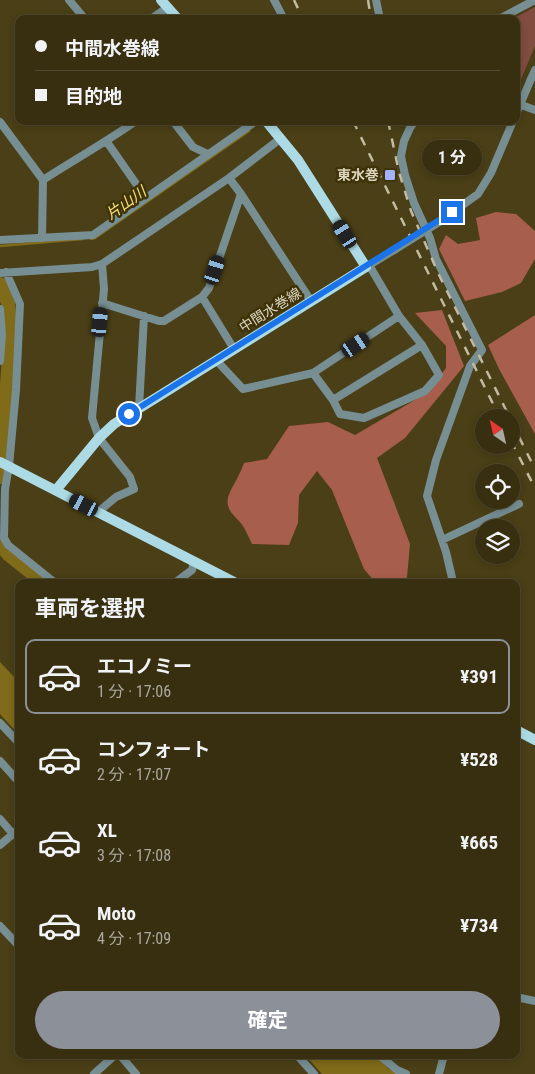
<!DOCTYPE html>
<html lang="ja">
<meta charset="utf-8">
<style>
:root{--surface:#382f10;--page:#433b1e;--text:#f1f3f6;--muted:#aba99f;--line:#524a30;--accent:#8c9099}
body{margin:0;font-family:"Roboto Condensed","Noto Sans JP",sans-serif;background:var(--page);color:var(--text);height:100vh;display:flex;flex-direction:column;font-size:19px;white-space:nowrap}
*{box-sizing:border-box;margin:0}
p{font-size:16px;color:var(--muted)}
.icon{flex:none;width:28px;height:28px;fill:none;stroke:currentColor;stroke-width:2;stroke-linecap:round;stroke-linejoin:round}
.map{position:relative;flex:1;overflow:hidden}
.sheet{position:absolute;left:15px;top:579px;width:505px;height:480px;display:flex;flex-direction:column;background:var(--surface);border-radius:10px;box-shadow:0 2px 8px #0003,0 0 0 1px var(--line)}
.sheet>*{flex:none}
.banner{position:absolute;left:15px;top:15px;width:505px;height:110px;border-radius:10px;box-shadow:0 2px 8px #0003,0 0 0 1px var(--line);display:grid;align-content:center;height:110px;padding:0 20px;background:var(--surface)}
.needle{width:32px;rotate:326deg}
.controls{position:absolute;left:475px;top:409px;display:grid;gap:10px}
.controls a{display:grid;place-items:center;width:45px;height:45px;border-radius:50%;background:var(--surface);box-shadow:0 2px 8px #0003,0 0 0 1px var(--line);font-size:25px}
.end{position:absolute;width:22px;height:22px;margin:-11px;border:6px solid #1a73e8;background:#fff;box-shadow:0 0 0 2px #fff}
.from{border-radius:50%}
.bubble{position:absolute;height:35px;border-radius:18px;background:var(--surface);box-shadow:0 2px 8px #0003,0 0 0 1px var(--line);font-size:16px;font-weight:700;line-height:35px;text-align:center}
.car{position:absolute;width:15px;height:30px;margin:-15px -8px;border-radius:6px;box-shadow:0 0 4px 1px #0007;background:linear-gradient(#222 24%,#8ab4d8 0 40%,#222 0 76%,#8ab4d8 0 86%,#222 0)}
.banner b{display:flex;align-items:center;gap:18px;height:48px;font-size:19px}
.banner b+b{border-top:1px solid var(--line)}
.banner i{width:12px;height:12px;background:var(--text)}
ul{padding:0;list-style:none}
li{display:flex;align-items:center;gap:15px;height:75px;margin:0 10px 8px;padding:0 10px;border:2px solid transparent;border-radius:10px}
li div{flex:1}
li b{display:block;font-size:19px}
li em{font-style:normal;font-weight:700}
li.active{border-color:var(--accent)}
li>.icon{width:45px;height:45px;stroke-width:1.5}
h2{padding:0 20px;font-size:22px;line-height:60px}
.action{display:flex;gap:10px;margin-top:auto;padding:10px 20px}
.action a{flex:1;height:58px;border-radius:30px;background:var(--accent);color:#fff;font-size:20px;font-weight:700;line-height:58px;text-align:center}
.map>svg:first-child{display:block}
.green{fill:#814d40}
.forest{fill:#a75e4c}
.water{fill:#7f6b19}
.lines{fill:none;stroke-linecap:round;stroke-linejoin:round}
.stream{stroke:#7f6b19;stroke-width:2.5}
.river{stroke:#7f6b19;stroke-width:14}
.minor{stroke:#778e93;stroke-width:8}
.major{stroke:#acdbe6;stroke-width:10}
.rail{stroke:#c2bba2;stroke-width:2.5;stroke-dasharray:9 9;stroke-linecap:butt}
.minor-bridge{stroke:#778e93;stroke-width:8}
.route{stroke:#1a73e8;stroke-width:6}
.poi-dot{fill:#a3b2fd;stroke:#3f3409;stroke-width:2}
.labels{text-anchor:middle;stroke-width:5;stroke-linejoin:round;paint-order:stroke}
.poi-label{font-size:14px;font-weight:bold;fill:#dbd5bf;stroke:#3f3409;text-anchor:end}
.street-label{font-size:14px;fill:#dbd5bf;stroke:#3f3409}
.water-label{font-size:15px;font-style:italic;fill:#fce076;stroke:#3f3409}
</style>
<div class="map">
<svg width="535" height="1074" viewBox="0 0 535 1074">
<rect width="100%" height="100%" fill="#4a3f16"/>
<!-- green -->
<path class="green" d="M535 7V46L516 91V19H512Z"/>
<!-- forest -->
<path class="forest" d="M496 212 516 214 535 231V259L521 283 502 292 465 301 439 249 446 235 458 244 480 240 476 218Z
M442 310 464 366 405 438 377 458 410 544 407 577 403 582H375L364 569 332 490 317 471 299 495 298 523 289 545 252 544C249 538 246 531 243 526 235 515 222 509 230 492 235 482 240 474 244 463L267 459 289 426 328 422 355 435 427 393 446 368V346L415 313Z
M535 315V434L499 369 488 345Z"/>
<!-- water -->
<path class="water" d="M0 662 19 682V735L0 714Z
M305 1055H375L389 1069 398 1074H322Z"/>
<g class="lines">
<!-- stream -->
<path class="stream" d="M91 239 95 238 249 131
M0 246 83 239"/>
<!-- river -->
<path class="river" d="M0 284 8 303 11 332 0 477
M0 544 8 554 43 582"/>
<!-- minor -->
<path class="minor" d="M69 0 85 19
M274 0 284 19
M376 0 380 19
M151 19 168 7
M499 19 535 0
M531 79 535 70
M516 103 535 110
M173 121 193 147 208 154
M415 121 410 128 404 141 401 156 405 175 414 203 430 238 436 259 482 350 470 366 436 460 427 496 446 552 453 582
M0 122 43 180 42 238
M107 142 146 198
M229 178 241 194 311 301
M43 180C74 160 106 142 136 121
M439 222 478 194 491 173 513 121
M0 240 93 235 256 121
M366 267 394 250
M6 272 20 304 16 390 9 466 5 489 4 538 8 545 54 582
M0 273 92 267 102 264 229 178 280 139
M202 297 234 349
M102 303 159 321H164L202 297 209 288 241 194
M0 309 2 334 0 361
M216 360 243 389 313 373 399 316
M313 373 333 400 340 414 364 418 425 391 439 375 422 345 399 316 369 265
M333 400 422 345
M139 408 144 316
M98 512 116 497 134 489 130 477 99 438 92 418 104 289 102 264
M442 540 519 504
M176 582 192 570 194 562
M0 723 19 743
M0 761 19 782
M0 819 13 834
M0 845 19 829
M0 926 19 946
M516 997 535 1001
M120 1055 136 1074
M297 1055 314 1074
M379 1055 397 1070 406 1074
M94 1074 115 1055
M439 1074 444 1055"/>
<!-- major -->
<path class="major" d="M161 0 178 19
M0 462 234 582
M56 490 99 438 114 424 366 267 298 160 266 121
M516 730 535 740"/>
<!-- rail -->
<path class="rail" d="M294 0 303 19
M368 0 371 19
M353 121 500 418
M388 121 399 172 411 211 439 275 510 418
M511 421 535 469
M511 441 535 488"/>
<!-- minor-bridge -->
<path class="minor-bridge" d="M516 114 531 79
M394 250 439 222"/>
</g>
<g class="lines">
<!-- route -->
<path class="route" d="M129 414 452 212"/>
</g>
<!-- markers -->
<rect class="poi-dot" x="384" y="169" width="12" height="12" rx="2.5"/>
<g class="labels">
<!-- poi labels -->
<g class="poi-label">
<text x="379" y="180">東水巻</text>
</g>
<!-- street labels -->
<g class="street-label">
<text transform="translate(270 310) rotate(-32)" y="5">中間水巻線</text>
</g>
<!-- water labels -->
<g class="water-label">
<text transform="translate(126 203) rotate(-35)" y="5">片山川</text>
</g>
</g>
</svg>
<div class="controls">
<a><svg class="needle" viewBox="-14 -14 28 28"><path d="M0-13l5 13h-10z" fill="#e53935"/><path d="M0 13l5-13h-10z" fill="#aba99f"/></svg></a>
<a><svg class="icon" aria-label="locate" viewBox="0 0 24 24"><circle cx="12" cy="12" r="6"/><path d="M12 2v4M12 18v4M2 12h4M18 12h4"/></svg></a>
<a><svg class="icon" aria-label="layers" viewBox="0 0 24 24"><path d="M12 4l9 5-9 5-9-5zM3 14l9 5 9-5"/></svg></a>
</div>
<i class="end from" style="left:129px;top:414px"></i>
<i class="end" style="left:452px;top:212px"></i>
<div class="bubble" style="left:422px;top:140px;width:60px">1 分</div>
<i class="car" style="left:345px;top:234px;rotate:328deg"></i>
<i class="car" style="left:215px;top:270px;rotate:18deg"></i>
<i class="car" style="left:100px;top:322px;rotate:5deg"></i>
<i class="car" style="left:356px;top:345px;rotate:56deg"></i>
<i class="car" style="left:84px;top:505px;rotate:297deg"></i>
<div class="banner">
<b><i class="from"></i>中間水巻線</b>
<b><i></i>目的地</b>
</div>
<section class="sheet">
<h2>車両を選択</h2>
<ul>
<li class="active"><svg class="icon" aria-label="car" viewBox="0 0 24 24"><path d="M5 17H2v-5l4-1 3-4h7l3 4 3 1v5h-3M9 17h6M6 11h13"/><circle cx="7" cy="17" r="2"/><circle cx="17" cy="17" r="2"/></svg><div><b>エコノミー</b><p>1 分 · 17:06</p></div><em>¥391</em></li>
<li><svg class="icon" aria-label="car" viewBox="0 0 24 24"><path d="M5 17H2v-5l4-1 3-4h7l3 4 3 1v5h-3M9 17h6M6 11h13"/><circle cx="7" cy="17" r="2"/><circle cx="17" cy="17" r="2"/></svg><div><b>コンフォート</b><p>2 分 · 17:07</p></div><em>¥528</em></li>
<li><svg class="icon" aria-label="car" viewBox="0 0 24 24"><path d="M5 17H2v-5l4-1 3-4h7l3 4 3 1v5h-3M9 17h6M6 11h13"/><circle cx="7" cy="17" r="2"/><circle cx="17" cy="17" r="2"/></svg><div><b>XL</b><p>3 分 · 17:08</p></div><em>¥665</em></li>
<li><svg class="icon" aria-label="car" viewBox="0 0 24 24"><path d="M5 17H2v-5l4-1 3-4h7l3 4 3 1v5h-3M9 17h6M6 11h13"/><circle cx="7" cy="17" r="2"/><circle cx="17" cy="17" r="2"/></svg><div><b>Moto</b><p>4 分 · 17:09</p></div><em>¥734</em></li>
</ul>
<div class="action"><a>確定</a></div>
</section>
</div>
